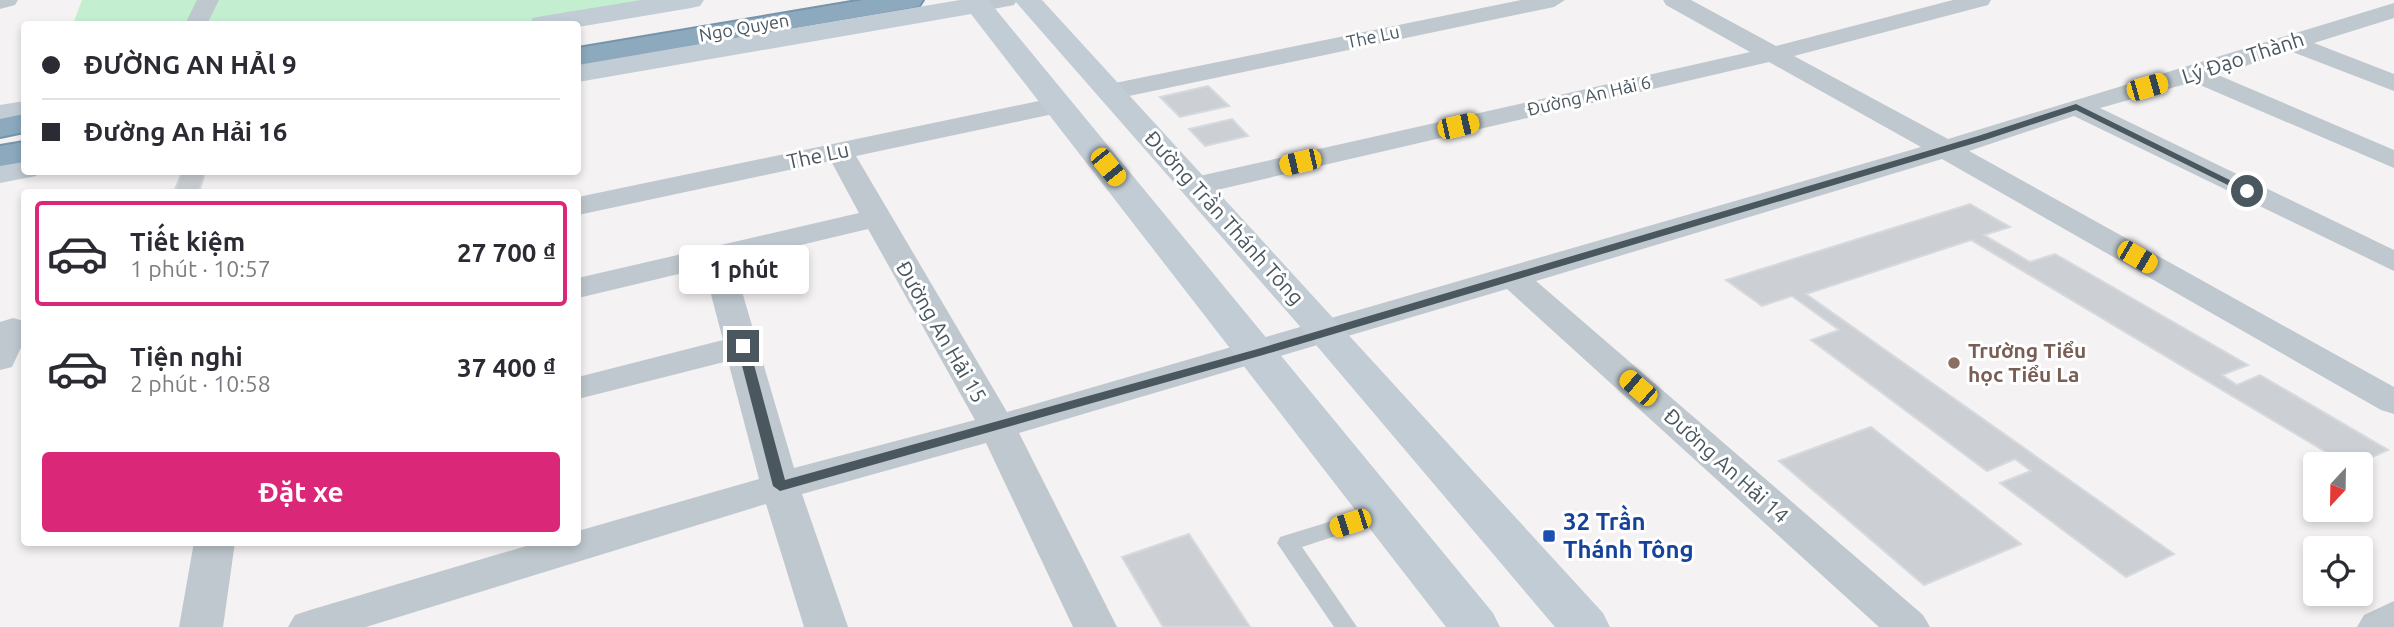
<!DOCTYPE html>
<html lang="vi">
<meta charset="utf-8">
<style>
:root{--surface:#fff;--page:#f7f7f7;--text:#2b2b33;--muted:#7c7c81;--line:#e1e1e2;--accent:#db2777}
body{margin:0;font-family:Ubuntu,sans-serif;background:var(--page);color:var(--text);height:100vh;display:flex;flex-direction:column;font-size:26px;white-space:nowrap}
*{box-sizing:border-box;margin:0}
p{font-size:23px;color:var(--muted)}
.icon{flex:none;width:38px;height:38px;fill:none;stroke:currentColor;stroke-width:2;stroke-linecap:round;stroke-linejoin:round}
.map{position:relative;flex:1;overflow:hidden}
.sheet{position:absolute;left:21px;top:189px;width:560px;height:357px;display:flex;flex-direction:column;background:var(--surface);border-radius:7px;box-shadow:0 4px 10px #0003}
.sheet>*{flex:none}
.hud{position:absolute;left:21px;top:21px;width:560px;height:154px;border-radius:7px;box-shadow:0 4px 10px #0003;display:grid;align-content:center;height:154px;padding:0 21px;background:var(--surface)}
.needle{width:46px;rotate:202deg}
.tools{position:absolute;left:2303px;top:452px;display:grid;gap:14px}
.tools a{display:grid;place-items:center;width:70px;height:70px;border-radius:7px;background:var(--surface);box-shadow:0 4px 10px #0003;font-size:35px}
.end{position:absolute;width:32px;height:32px;margin:-16px;border:9px solid #4a575f;background:#fff;box-shadow:0 0 0 4px #fff}
.from{border-radius:50%}
.bubble{position:absolute;height:49px;border-radius:7px;background:var(--surface);box-shadow:0 4px 10px #0003;font-size:23px;font-weight:600;line-height:49px;text-align:center}
.car{position:absolute;width:21px;height:42px;margin:-21px -10px;border-radius:9px;box-shadow:0 0 5px 2px #0007;background:linear-gradient(#f5c518 24%,#345 0 40%,#f5c518 0 76%,#345 0 86%,#f5c518 0)}
.hud b{display:flex;align-items:center;gap:24px;height:66px;font-size:26px}
.hud b+b{border-top:2px solid var(--line)}
.hud i{width:18px;height:18px;background:var(--text)}
ul{padding:12px 0 0;list-style:none}
li{display:flex;align-items:center;gap:21px;height:105px;margin:0 14px 10px;padding:0 7px;border:4px solid transparent;border-radius:7px}
li div{flex:1}
li b{display:block;font-size:26px}
li em{font-style:normal;font-weight:600}
li.current{border-color:var(--accent)}
li>.icon{width:63px;height:63px;stroke-width:1.5}
.cta{display:flex;gap:14px;margin-top:auto;padding:14px 21px}
.cta a{flex:1;height:80px;border-radius:7px;background:var(--accent);color:#fff;font-size:28px;font-weight:600;line-height:80px;text-align:center}
.map>svg:first-child{display:block}
.green{fill:#c3efd0}
.building{fill:#ccd0d4;stroke:#d6d9dd;stroke-width:2}
.lines{fill:none;stroke-linecap:round;stroke-linejoin:round}
.highway-casing{stroke:#7795aa;stroke-width:4}
.lane{fill:#bec8ce;fill-rule:evenodd}
.street{fill:#bec8ce;fill-rule:evenodd}
.secondary{fill:#c1ccd5;fill-rule:evenodd}
.highway{fill:#8ca9be;fill-rule:evenodd}
.route{fill:#4a575f}
.education-dot{fill:#8d6e63;stroke:#fff;stroke-width:2.5}
.transit-dot{fill:#1a4fb4;stroke:#fff;stroke-width:2.5}
.labels{text-anchor:middle;stroke-width:6;stroke-linejoin:round;paint-order:stroke}
.far-street-label{font-size:18px;fill:#4a575f;stroke:#fff}
.street-label{font-size:21px;fill:#4a575f;stroke:#fff}
.education-label{font-size:21px;font-weight:bold;fill:#785e54;stroke:#fff;text-anchor:start}
.near-transit-label{font-size:24px;font-weight:bold;fill:#164399;stroke:#fff;text-anchor:start}
</style>
<div class="map">
<svg width="2394" height="627" viewBox="0 0 2394 627">
<rect width="100%" height="100%" fill="#f4f2f2"/>
<!-- green -->
<path class="green" d="M82 0H685L538 24H73Z"/>
<!-- building -->
<path class="building" d="M1208 86 1229 106 1180 117 1160 97Z
M1232 119 1248 136 1205 146 1189 129Z
M182 172H205L199 192H174Z
M1970 204 2010 227 1984 235 2030 262 2055 254 2248 365 2222 375 2237 385 2260 375 2388 450 2357 464H2346L1971 240 1806 294 2174 554 2126 577 2000 483 2031 471 2015 459 1987 471 1811 340 1839 330 1792 296 1762 306 1726 280Z
M1871 427 2021 544 1924 585 1779 461Z
M1189 534 1250 627H1163L1122 557Z"/>
<g class="lines">
<!-- highway casing -->
<g class="highway-casing">
<path id="highway" d="M863 0H923L919 6 910 8 578 65V48Z
M24 114V132L0 137V119Z
M24 142V162L0 166V146Z"/>
</g>
<!-- lane -->
<path class="lane" d="M1384 505 1391 508 1394 513 1391 518 1302 547 1357 627H1334L1277 543 1280 537Z"/>
<!-- street -->
<path class="street" d="M0 0H18L15 5 0 9Z
M197 0H219L207 24H185Z
M970 0H1017L1014 5 978 12 970 10 966 5Z
M1521 0H1565L1554 7 1110 100 1101 97 1097 92 1101 87 1110 84Z
M1663 0H1691L1776 46 1953 0H1991L1988 5 1794 56 1948 139 2394 3V18L2314 43 2394 74V91L2290 51 2218 75 2394 150V168L2193 82 2100 108 2394 250V271L2074 116 1969 151 2394 387V414L2381 410 1942 159 1536 281 1923 615 1930 627H1879L1507 289 1019 433 1117 627H1073L986 443 802 494 848 627H804L766 504 366 627H288L295 615 310 610 540 542H578V531L759 479 728 361 578 399V377L723 340 704 268 578 298V278L859 213 831 161 578 215V197L1058 97 1067 99 1071 105 1067 111 856 156 1007 412 1921 147 1769 62 1195 195 1185 192 1180 186 1185 180 1195 177 1750 52 1666 5ZM868 229 975 420 794 468 733 261Z
M13 318 24 321V341L12 367 0 370V322Z
M194 542H235L223 627H179Z
M2394 601V627H2357L2364 615Z"/>
<!-- secondary -->
<path class="secondary" d="M641 0H704L700 6 691 8 578 27 529 24 533 18 543 16Z
M960 0H988L1493 613 1500 627H1446L971 14 578 82V64Z
M1014 0H1042L1603 613 1610 627H1555L1311 339Z
M24 101V119L0 123V105Z
M24 159V172H39L36 176 0 183V163Z"/>
<!-- highway -->
<use href="#highway" class="highway"/>
</g>
<!-- route -->
<path class="route" d="M2076 104 2252 191 2244 193 2076 110 1985 140 1263 355 780 491 773 486 737 346 743 343 749 346 785 480 1254 350 1978 136Z"/>
<!-- markers -->
<circle class="education-dot" cx="1954" cy="363" r="7"/>
<rect class="transit-dot" x="1542" y="529" width="14" height="14" rx="3.5"/>
<g class="labels">
<!-- far-street labels -->
<g class="far-street-label">
<text transform="translate(744 28) rotate(-10)" y="6">Ngo Quyen</text>
<text transform="translate(1373 37) rotate(-12)" y="6">The Lu</text>
<text transform="translate(1589 96) rotate(-13)" y="6">Đường An Hải 6</text>
</g>
<!-- street labels -->
<g class="street-label">
<text transform="translate(2243 58) rotate(-18)" y="7">Lý Đạo Thành</text>
<text transform="translate(818 156) rotate(-12)" y="7">The Lu</text>
<text transform="translate(1224 218) rotate(48)" y="7">Đường Trần Thánh Tông</text>
<text transform="translate(941 332) rotate(60)" y="7">Đường An Hải 15</text>
<text transform="translate(1726 466) rotate(42)" y="7">Đường An Hải 14</text>
</g>
<!-- education labels -->
<g class="education-label">
<text x="1968" y="358">Trường Tiểu<tspan x="1968" dy="24">học Tiểu La</tspan></text>
</g>
<!-- near-transit labels -->
<g class="near-transit-label">
<text x="1563" y="530">32 Trần<tspan x="1563" dy="28">Thánh Tông</tspan></text>
</g>
</g>
</svg>
<div class="tools">
<a><svg class="needle" viewBox="-14 -14 28 28"><path d="M0-13l5 13h-10z" fill="#e53935"/><path d="M0 13l5-13h-10z" fill="#7c7c81"/></svg></a>
<a><svg class="icon" aria-label="locate" viewBox="0 0 24 24"><circle cx="12" cy="12" r="6"/><path d="M12 2v4M12 18v4M2 12h4M18 12h4"/></svg></a>
</div>
<i class="end from" style="left:2247px;top:191px"></i>
<i class="end" style="left:743px;top:346px"></i>
<div class="bubble" style="left:679px;top:245px;width:130px">1 phút</div>
<i class="car" style="left:2147px;top:87px;rotate:74deg"></i>
<i class="car" style="left:1458px;top:126px;rotate:77deg"></i>
<i class="car" style="left:1300px;top:162px;rotate:257deg"></i>
<i class="car" style="left:1108px;top:167px;rotate:141deg"></i>
<i class="car" style="left:2137px;top:257px;rotate:120deg"></i>
<i class="car" style="left:1638px;top:388px;rotate:311deg"></i>
<i class="car" style="left:1350px;top:523px;rotate:252deg"></i>
<div class="hud">
<b><i class="from"></i>ĐƯỜNG AN HẢl 9</b>
<b><i></i>Đường An Hải 16</b>
</div>
<section class="sheet">
<ul>
<li class="current"><svg class="icon" aria-label="car" viewBox="0 0 24 24"><path d="M5 17H2v-5l4-1 3-4h7l3 4 3 1v5h-3M9 17h6M6 11h13"/><circle cx="7" cy="17" r="2"/><circle cx="17" cy="17" r="2"/></svg><div><b>Tiết kiệm</b><p>1 phút · 10:57</p></div><em>27 700 ₫</em></li>
<li><svg class="icon" aria-label="car" viewBox="0 0 24 24"><path d="M5 17H2v-5l4-1 3-4h7l3 4 3 1v5h-3M9 17h6M6 11h13"/><circle cx="7" cy="17" r="2"/><circle cx="17" cy="17" r="2"/></svg><div><b>Tiện nghi</b><p>2 phút · 10:58</p></div><em>37 400 ₫</em></li>
</ul>
<div class="cta"><a>Đặt xe</a></div>
</section>
</div>
